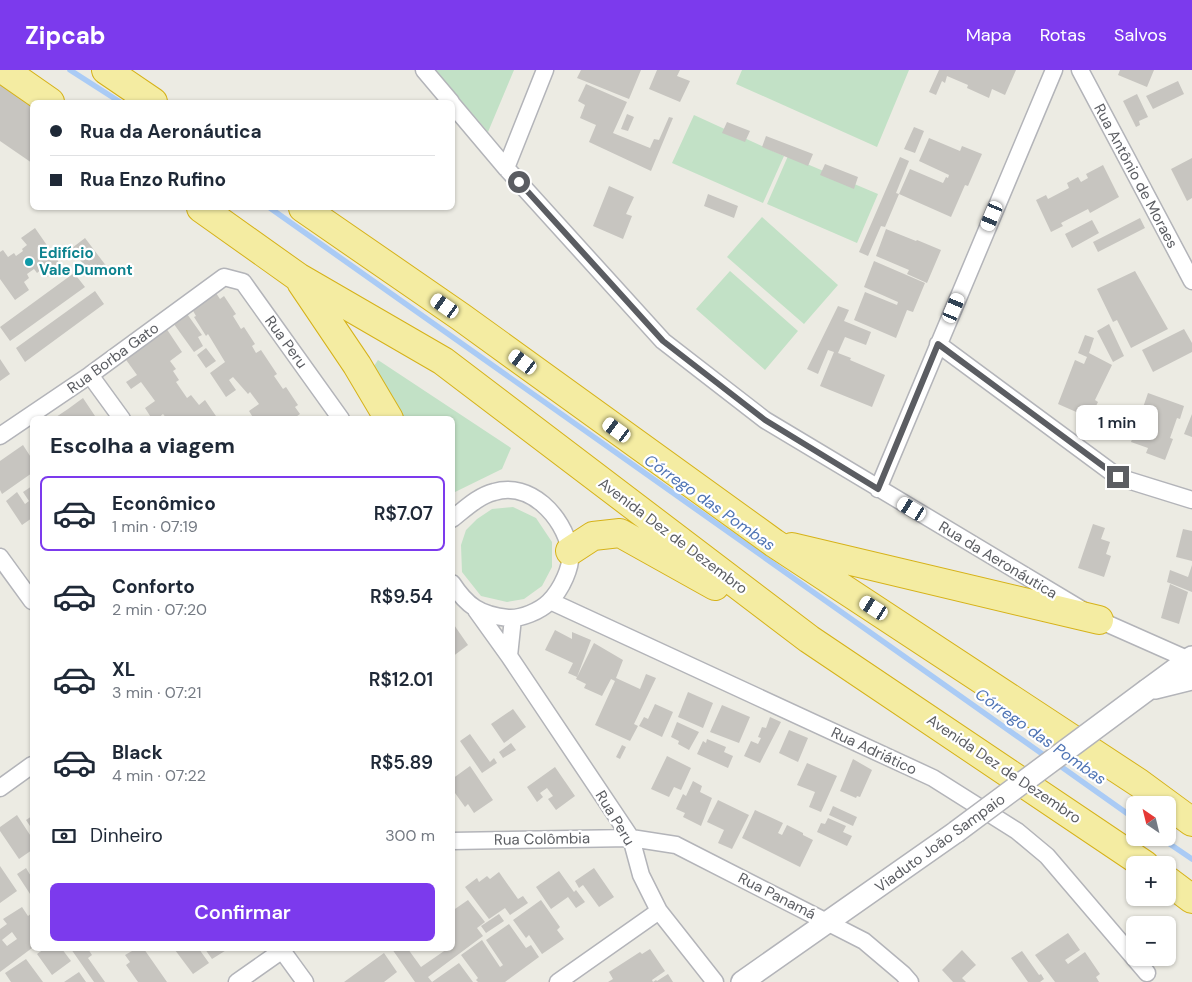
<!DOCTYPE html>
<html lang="pt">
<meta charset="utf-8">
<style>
:root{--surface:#fff;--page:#f2f2f3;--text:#1f2937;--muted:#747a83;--line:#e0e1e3;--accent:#7c3aed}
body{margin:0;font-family:"DM Sans",sans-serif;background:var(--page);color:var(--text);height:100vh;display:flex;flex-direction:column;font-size:19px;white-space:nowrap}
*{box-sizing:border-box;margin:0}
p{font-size:16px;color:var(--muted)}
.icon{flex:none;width:28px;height:28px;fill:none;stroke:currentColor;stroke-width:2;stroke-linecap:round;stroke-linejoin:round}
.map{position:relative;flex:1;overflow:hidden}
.sheet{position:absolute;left:30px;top:346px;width:425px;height:535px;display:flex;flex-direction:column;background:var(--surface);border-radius:8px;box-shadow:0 1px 4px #0004}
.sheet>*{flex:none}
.banner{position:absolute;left:30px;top:30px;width:425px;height:110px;border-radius:8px;box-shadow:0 1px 4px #0004;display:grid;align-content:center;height:110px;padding:0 20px;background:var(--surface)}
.needle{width:32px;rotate:325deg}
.fabs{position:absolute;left:1126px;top:726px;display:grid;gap:10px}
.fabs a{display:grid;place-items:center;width:50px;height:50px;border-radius:8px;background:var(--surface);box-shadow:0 1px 4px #0004;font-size:25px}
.end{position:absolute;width:22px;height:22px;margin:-11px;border:6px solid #5b5d62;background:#fff;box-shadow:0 0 0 2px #fff}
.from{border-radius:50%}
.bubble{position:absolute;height:35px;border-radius:8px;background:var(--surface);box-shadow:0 1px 4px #0004;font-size:16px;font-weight:600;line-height:35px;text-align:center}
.car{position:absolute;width:15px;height:30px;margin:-15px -8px;border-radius:6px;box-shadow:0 0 4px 1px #0007;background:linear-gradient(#fff 24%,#345 0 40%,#fff 0 76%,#345 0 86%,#fff 0)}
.banner b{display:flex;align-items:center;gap:18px;height:48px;font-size:19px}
.banner b+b{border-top:1px solid var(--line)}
.banner i{width:12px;height:12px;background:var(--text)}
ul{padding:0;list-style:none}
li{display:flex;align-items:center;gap:15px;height:75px;margin:0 10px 8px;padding:0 10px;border:2px solid transparent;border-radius:8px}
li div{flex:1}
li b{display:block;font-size:19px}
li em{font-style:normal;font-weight:600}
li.active{border-color:var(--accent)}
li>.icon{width:45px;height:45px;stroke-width:1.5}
h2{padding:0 20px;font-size:22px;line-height:60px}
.pay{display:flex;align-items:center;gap:12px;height:55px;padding:0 20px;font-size:19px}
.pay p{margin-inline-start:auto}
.cta{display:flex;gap:10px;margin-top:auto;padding:10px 20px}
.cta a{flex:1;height:58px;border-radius:8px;background:var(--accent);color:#fff;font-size:20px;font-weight:600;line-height:58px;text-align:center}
header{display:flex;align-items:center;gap:30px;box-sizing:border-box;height:70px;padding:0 25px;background:var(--accent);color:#fff}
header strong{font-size:24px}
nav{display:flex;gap:28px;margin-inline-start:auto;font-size:18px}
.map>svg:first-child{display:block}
.green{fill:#c2e1c6}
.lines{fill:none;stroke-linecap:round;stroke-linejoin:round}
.stream{stroke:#aacbf5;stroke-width:5.5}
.building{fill:#c7c5c0;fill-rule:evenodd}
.minor-casing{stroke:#b3b4b9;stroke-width:19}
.tertiary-casing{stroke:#b3b4b9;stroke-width:24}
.trunk-casing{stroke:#d6b219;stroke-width:30}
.minor{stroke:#fff;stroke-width:16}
.tertiary{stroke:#fff;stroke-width:21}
.trunk{stroke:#f4eca2;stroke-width:28}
.tertiary-bridge-casing{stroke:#b3b4b9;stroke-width:24;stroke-linecap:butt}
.tertiary-bridge{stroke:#fff;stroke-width:21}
.route{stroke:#5b5d62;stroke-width:6}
.culture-dot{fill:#0f9aa8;stroke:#fff;stroke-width:2}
.labels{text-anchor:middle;stroke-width:4.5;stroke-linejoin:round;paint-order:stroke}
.street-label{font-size:15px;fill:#5b5d62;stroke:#fff}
.culture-label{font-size:15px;font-weight:bold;fill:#0d838f;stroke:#fff;text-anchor:start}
.water-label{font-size:16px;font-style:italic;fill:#5075b5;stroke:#fff}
</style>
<header>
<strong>Zipcab</strong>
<nav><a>Mapa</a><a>Rotas</a><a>Salvos</a></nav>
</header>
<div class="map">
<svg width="1192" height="912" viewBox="0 0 1192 912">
<rect width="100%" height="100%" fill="#ecebe3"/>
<!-- green -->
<path class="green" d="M435 0H514L488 62Z
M742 0H909L877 77 736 14Z
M694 45 784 86 763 133 672 93Z
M788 86 878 124 857 173 767 134Z
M762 147 838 215 804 254 727 187Z
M730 201 798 261 765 300 696 239Z
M378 290 511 378 502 399 453 423 452 349H400L372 299Z
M513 437 536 448 552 472V497L542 516 524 529 507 532 481 526 462 502 461 475 466 460 477 449 492 439Z"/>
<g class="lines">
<!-- stream -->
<path class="stream" d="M70 0 120 32
M270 138 1048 688
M1056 693 1135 749
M1161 768 1192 789"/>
</g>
<!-- building -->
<path class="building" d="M581 0H641L629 29 577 8Z
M657 0H680L677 6 690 11 680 32 649 19Z
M939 0H1016L1005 25 992 19 989 28 967 18 968 15 947 6 945 13 942 11 936 25 929 22Z
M1120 0H1154L1147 17 1118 5Z
M1178 11 1184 24 1153 39 1146 26Z
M0 13 32 33V93L0 71Z
M586 14 627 32 613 63 650 78 654 69 659 70 669 47 673 48 651 101 589 72 596 55 580 48 585 35 578 31Z
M1137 24 1148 47 1139 51 1140 55 1136 57 1123 31Z
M627 44 634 47 628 61 621 59Z
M727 52 750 61 745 72 722 63Z
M914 57 924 61 915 83 904 79Z
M766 66 813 84 808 96 762 77Z
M929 68 960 81 962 76 982 84 968 116 965 115 951 147 899 124 910 99 943 113 946 107 948 108 949 105 919 91Z
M900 87 909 91 896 123 899 124 885 157 881 156 868 186 859 182Z
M1192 88V128L1187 131 1171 99Z
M825 94 858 107 854 119 820 105Z
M1103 95 1119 127 1090 143 1088 139 1061 153 1063 156 1051 162 1036 130 1046 125 1048 129 1069 118 1067 113 1078 107 1081 112 1088 108 1086 104Z
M609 116 634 127 626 144 632 146 623 169 593 156Z
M708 124 738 136 734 148 704 136Z
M1140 148 1145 158 1098 182 1093 172Z
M1092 150 1099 163 1072 178 1065 164Z
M35 158 62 197 47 207 42 199 37 203 34 199 27 204 29 208 24 212 29 220 15 230 0 209V182L3 180 8 187 14 183 16 186 23 181 22 179 27 175 21 168Z
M886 159 916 171 917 170 941 180 927 213 907 204 909 200 876 186Z
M85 168 107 197 92 207 72 178Z
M874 191 925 213 913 242 907 240 896 268 854 250 865 222 897 235 898 232 864 217Z
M1135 201 1168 259 1131 278 1117 250 1113 252 1097 219Z
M74 203 85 217 10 271 0 257Z
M95 221 104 234 25 292 16 278Z
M216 223 220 229 224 226 236 244 233 246 241 259 244 257 255 274 252 276 256 283 261 280 277 304 274 306 283 319 286 317 298 335 295 337 300 344 293 349H261L260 347 254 349 249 341 259 334 250 322 248 324 233 307 229 310 236 320 226 327 210 303 225 292 208 264 206 266 194 247 196 246 192 239Z
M838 236 849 240 844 251 871 262 866 275 845 267 838 283 851 288 850 290 885 305 872 337 820 316 834 282 828 280 818 304 807 299Z
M185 241 202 265 198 267 203 276 194 282 171 250Z
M1109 254 1124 286 1113 292 1097 261Z
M166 258 182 282 170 291 176 299 173 301 179 310 176 312 187 328 191 325 199 335 205 330 218 349H167L163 344 157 349H152L145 338 155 331 141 312 131 319 126 312 137 305 124 287Z
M1184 259 1192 273V282L1153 302 1142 280Z
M1085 265 1094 268 1089 283 1112 295 1095 330 1098 332 1090 348 1058 334 1075 290 1084 294 1087 287 1078 283Z
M206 278 216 291 206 298 197 285Z
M0 289 10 304 0 311Z
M1148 323 1184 336 1180 349 1177 348 1170 368 1173 369 1165 390 1146 383 1148 378 1131 372Z
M83 328 97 349H53L68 339Z
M1192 344V367L1184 364Z
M23 375 32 389V403L2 424 0 420V391Z
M32 416V448L22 455 6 431 17 422 25 434 29 431 23 422Z
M1093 454 1105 458 1101 469 1110 472 1106 484 1111 486 1104 507 1078 498Z
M1183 459 1192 461V491L1176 487Z
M1192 495V522L1167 512 1170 500 1188 507Z
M1170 514 1188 522 1179 554 1161 548Z
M452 552 468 575 452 587Z
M555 560 572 569V562L591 570 577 607 568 603 573 593 545 580Z
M594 573 623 590 616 608 640 619 646 604 656 608 634 654 638 656 630 671 595 655 615 611 611 609 602 626 584 618 586 614 576 609Z
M688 622 713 633 703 658 678 647Z
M655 634 673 642 662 667 639 656 644 647 648 649Z
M722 635 750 647 739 673 710 662Z
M513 639 526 657 504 673 491 654Z
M770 647 781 652 760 693 744 686 751 671 758 674 761 668 758 667 762 657 766 658Z
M677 652 699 662 689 680 678 674 679 671 671 667Z
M789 660 808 668 798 692 779 683Z
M470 664 490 692 494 688 497 693 482 703 460 671Z
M707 669 726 677 724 682 733 686 728 698 697 684 703 671 706 673Z
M511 673 516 680 503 688 499 682Z
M622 675 626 677 620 689 616 687Z
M667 686 691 698 681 720 674 717 669 727 651 719Z
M853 689 872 700 860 727 857 726 856 728 840 721Z
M807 693 837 706 821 742 809 737 815 722 797 715Z
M470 696 493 730 474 743 468 734 465 737 455 723 452 724V709Z
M555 697 575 726 556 740 548 729 553 726 547 718 540 723 543 727 537 732 527 717Z
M693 711 702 716 700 722 712 728 701 756 683 747 685 743 676 739 683 724 686 726Z
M718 730 749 745 732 779 718 773 724 760 707 752Z
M833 736 857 747 853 756 829 745Z
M755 740 783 753 778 763 782 765 787 755 803 763V765L813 770 800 797 742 768Z
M17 745 32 768V780L19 789 0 761V757Z
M32 746V759L26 750Z
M828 748 846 756 843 762 852 766 847 776 817 762 821 753 825 754Z
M0 796 17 821 0 833Z
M26 798 32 808V827L17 804Z
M594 798 614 827 599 837 583 815 579 818 575 811Z
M559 801 574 822 576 820 585 832 576 838 568 827 551 839 536 817Z
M499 802 518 829 523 826 528 833 510 845 505 838 489 849 465 817 477 808 479 812 487 806 490 809Z
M468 830 485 852 477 858 483 866 428 907 432 912 459 893 473 912H415L392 879H408L421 897 447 879H452V841Z
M541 830 560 857 557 860 564 869 542 884 529 865 526 868 513 850Z
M22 837 28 846 32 843V878L0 902V859L7 854 3 849ZM12 862 17 869 7 876 2 870Z
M499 844 504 851 486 863 481 856Z
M509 854 526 878 531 875 539 887 505 912H478L476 910 478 908 461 885 482 870 500 897 503 895 486 870Z
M1068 863 1080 880 1065 890 1068 894 1085 882 1100 904 1096 907 1099 912H1055L1035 885Z
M44 879H62L71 891 52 905 37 884Z
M71 879H88L92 885 88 888 105 912H94Z
M131 879H144L167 912H138L126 895 130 892 125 885 132 881Z
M176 879H199L209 893 193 904 175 880Z
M205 879H228L212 889Z
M650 879 665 901 652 910 653 912 656 910 657 911 668 904 673 912H608L613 909 609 902 640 882 642 884Z
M962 880 976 895 962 908 966 912H953L942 900Z
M1022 881 1039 905 1041 904 1044 909 1040 912H1028L1011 888Z
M384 883 397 902 384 912H344Z
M26 889 43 912H11L5 903Z
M79 902 86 912H64Z"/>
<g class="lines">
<!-- minor casing -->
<g class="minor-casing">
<path id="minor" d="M424 0 451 32
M1080 0 1192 211
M452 34 506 98 663 271 765 350 1099 550 1187 589
M506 98 545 0
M938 274 1118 407 1192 430
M90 305 122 349
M0 366 90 305 224 207 243 212 341 349
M878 419 1054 0
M452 449C465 439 478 426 494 422 530 411 563 446 570 480 573 496 561 520 549 532 540 541 521 549 508 548 480 545 467 536 452 513
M0 487 32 531
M550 531 933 708 1017 761 1047 786 1147 903
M476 540 509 586 631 768 641 805 659 841 715 912
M509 586 513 548
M0 718 32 695
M452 771 631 768 676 775 864 871 903 904 910 912
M281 879 305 912
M237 912 284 879
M558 912 659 841"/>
</g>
<!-- tertiary casing -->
<g class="tertiary-casing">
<path id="tertiary" d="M1155 618 1192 609
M1147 620 1192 587
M742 912 956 762"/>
</g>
<!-- trunk casing -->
<g class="trunk-casing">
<path id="trunk" d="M4 0 50 32
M106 0 153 32
M201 138 298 207 443 291 809 569 1145 795
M303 138 461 247 774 473 1139 713 1192 752
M301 212 357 295 389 349
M792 477 1099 550
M570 481 593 466 620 463 715 516
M1168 811 1192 829"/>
</g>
<!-- minor -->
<use href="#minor" class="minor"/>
<!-- tertiary -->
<use href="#tertiary" class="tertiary"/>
<!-- trunk -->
<use href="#trunk" class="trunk"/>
<!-- tertiary-bridge casing -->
<g class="tertiary-bridge-casing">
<path id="tertiary-bridge" d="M956 762 1147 620"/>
</g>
<!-- tertiary-bridge -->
<use href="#tertiary-bridge" class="tertiary-bridge"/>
</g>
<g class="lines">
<!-- route -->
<path class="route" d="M519 112 663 271 765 350 878 419 938 274 1118 407"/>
</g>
<!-- markers -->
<circle class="culture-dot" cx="29" cy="192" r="5"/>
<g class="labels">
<!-- street labels -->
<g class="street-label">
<text transform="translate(1136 106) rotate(62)" y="5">Rua Antônio de Moraes</text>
<text transform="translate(286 272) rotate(54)" y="5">Rua Peru</text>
<text transform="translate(113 288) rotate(-36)" y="5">Rua Borba Gato</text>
<text transform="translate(673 466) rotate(37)" y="5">Avenida Dez de Dezembro</text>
<text transform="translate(998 490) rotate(31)" y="5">Rua da Aeronáutica</text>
<text transform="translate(874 681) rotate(25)" y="5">Rua Adriático</text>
<text transform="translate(1004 699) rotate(34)" y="5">Avenida Dez de Dezembro</text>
<text transform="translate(615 748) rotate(59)" y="5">Rua Peru</text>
<text transform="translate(542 769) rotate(-1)" y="5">Rua Colômbia</text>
<text transform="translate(940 773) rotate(-36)" y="5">Viaduto João Sampaio</text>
<text transform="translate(777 826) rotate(27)" y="5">Rua Panamá</text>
</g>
<!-- culture labels -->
<g class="culture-label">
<text x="39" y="188">Edifício<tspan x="39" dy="17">Vale Dumont</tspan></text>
</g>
<!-- water labels -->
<g class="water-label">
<text transform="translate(710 432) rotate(35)" y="6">Córrego das Pombas</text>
<text transform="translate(1041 666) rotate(35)" y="6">Córrego das Pombas</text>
</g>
</g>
</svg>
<div class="fabs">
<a><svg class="needle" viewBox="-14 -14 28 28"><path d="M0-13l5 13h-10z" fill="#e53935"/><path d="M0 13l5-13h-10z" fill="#747a83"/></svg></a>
<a>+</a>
<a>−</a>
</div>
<i class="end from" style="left:519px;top:112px"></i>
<i class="end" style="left:1118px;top:407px"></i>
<div class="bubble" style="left:1076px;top:335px;width:82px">1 min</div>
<i class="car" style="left:992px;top:146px;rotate:203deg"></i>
<i class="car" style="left:445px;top:236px;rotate:305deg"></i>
<i class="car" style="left:954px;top:238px;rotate:23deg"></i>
<i class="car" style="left:523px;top:292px;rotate:306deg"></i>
<i class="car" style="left:617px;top:360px;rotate:306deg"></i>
<i class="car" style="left:912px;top:439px;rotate:301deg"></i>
<i class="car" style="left:874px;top:538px;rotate:303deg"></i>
<div class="banner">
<b><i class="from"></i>Rua da Aeronáutica</b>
<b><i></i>Rua Enzo Rufino</b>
</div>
<section class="sheet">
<h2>Escolha a viagem</h2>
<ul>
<li class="active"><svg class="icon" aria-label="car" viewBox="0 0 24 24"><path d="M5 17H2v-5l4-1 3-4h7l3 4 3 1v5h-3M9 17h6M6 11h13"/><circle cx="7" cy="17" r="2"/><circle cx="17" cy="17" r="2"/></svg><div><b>Econômico</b><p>1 min · 07:19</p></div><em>R$7.07</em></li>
<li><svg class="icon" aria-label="car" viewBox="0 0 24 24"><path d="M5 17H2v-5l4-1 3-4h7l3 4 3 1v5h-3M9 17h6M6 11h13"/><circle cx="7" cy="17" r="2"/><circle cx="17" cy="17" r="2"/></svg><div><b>Conforto</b><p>2 min · 07:20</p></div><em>R$9.54</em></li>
<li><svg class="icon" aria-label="car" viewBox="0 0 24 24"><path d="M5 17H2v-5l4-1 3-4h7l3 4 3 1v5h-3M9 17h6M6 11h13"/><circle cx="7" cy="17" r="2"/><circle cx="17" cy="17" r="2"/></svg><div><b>XL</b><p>3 min · 07:21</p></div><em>R$12.01</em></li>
<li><svg class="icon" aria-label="car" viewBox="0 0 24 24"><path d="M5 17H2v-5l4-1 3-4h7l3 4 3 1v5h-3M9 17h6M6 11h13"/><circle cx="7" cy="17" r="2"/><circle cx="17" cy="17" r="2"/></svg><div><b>Black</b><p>4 min · 07:22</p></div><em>R$5.89</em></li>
</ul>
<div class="pay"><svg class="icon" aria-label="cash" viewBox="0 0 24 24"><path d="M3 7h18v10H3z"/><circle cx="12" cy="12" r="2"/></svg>Dinheiro<p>300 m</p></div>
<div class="cta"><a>Confirmar</a></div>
</section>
</div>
